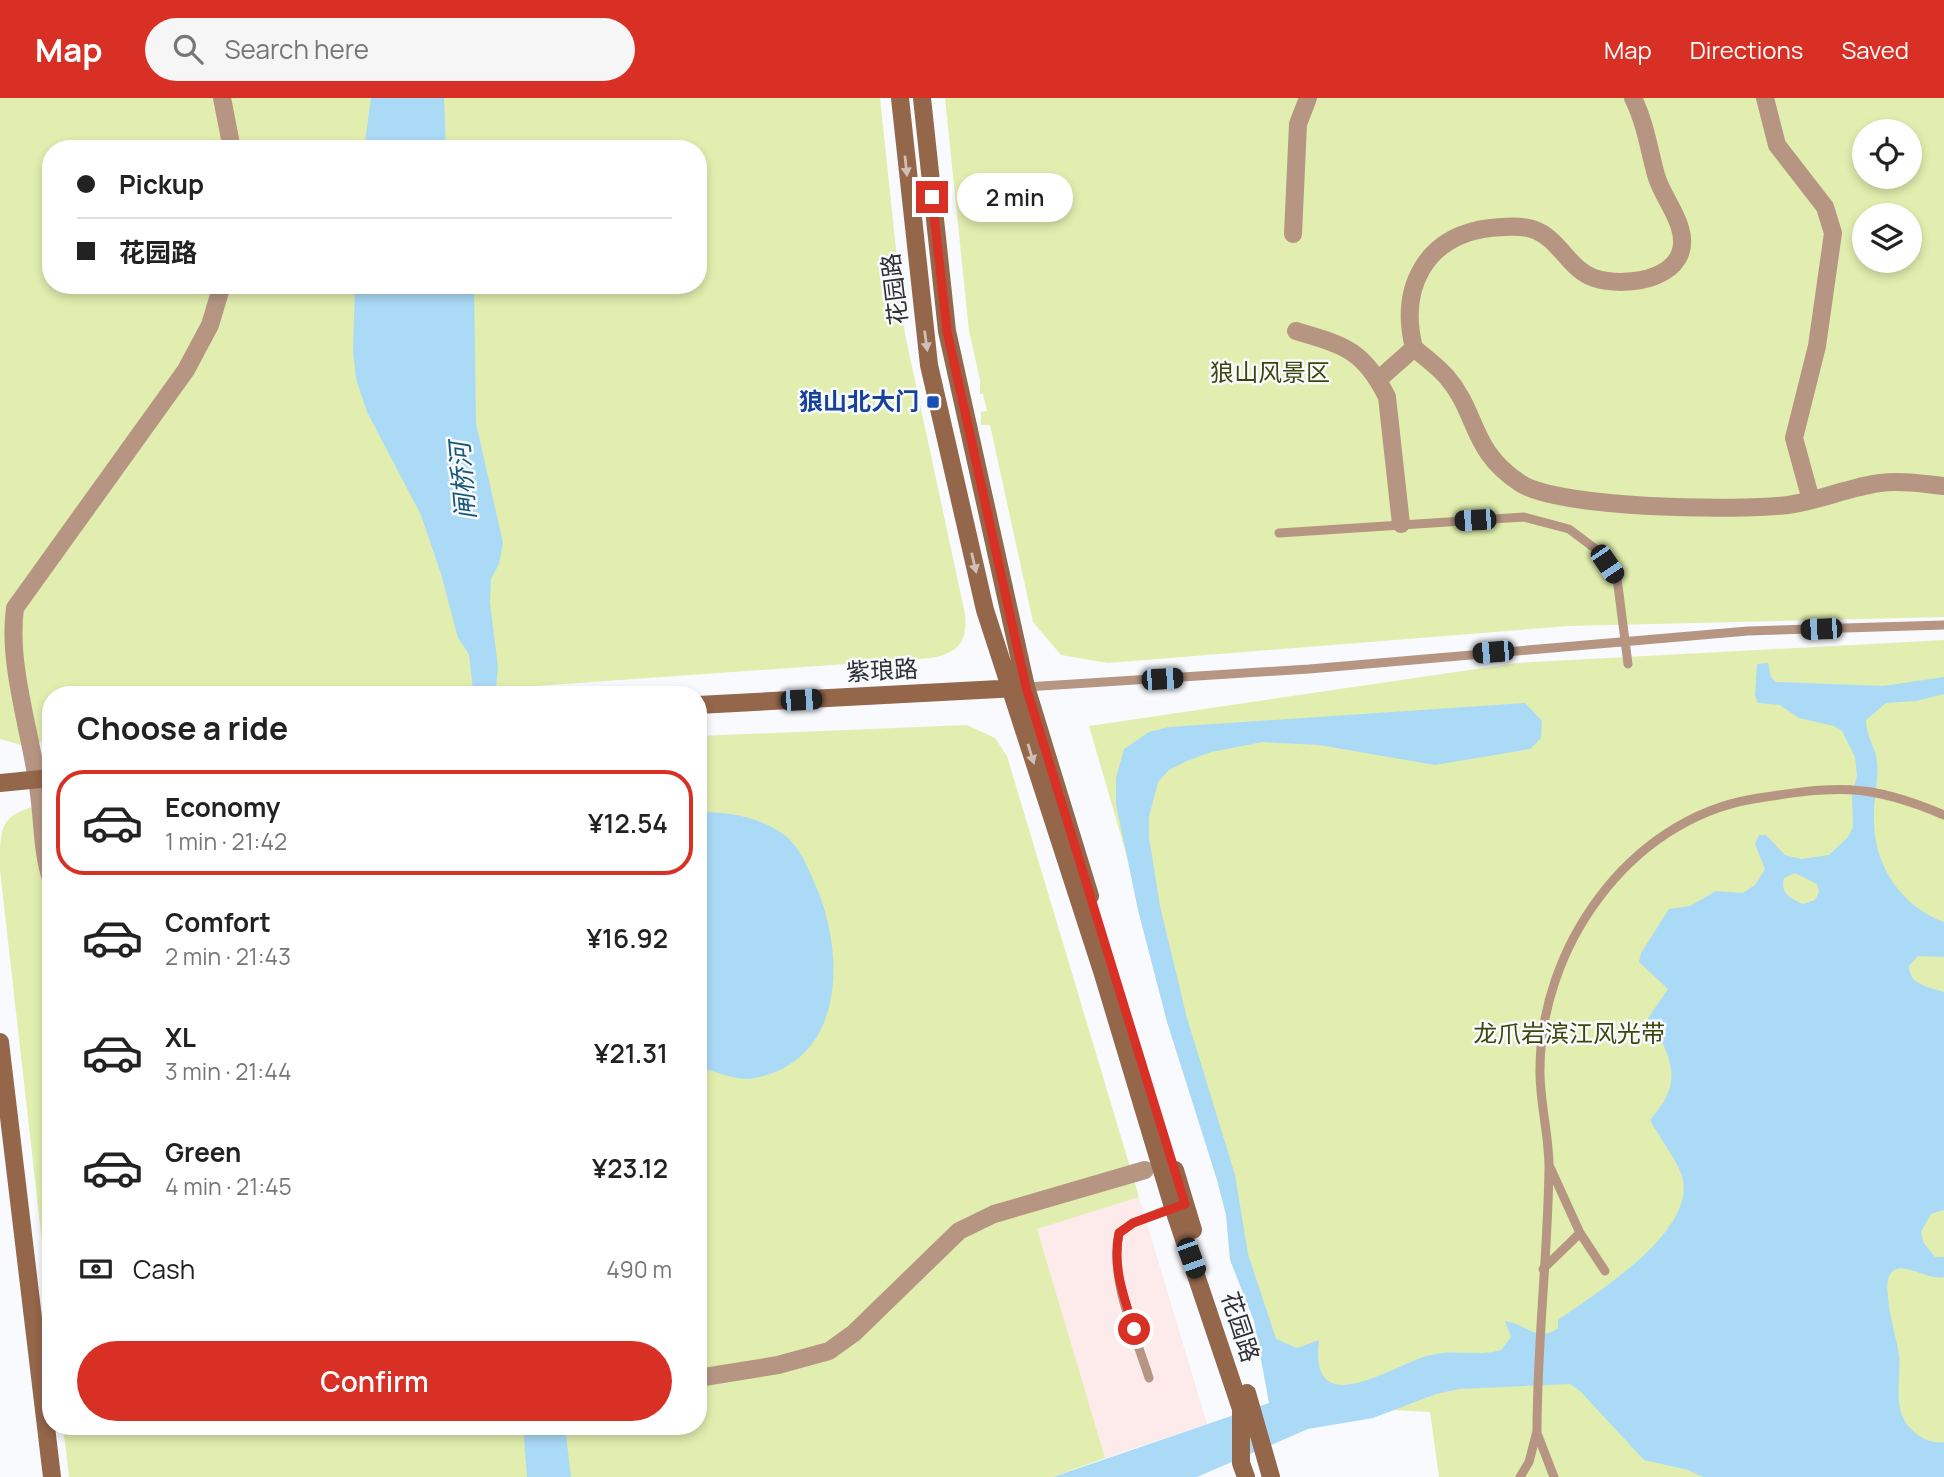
<!DOCTYPE html>
<meta charset="utf-8">
<style>
:root{--surface:#fff;--page:#f6f6f6;--text:#222;--muted:#767676;--line:#e0e0e0;--accent:#d93025}
body{margin:0;font-family:Manrope,"Noto Sans SC",sans-serif;background:var(--page);color:var(--text);height:100vh;display:flex;flex-direction:column;font-size:26px;white-space:nowrap}
*{box-sizing:border-box;margin:0}
p{font-size:23px;color:var(--muted)}
.icon{flex:none;width:38px;height:38px;fill:none;stroke:currentColor;stroke-width:2;stroke-linecap:round;stroke-linejoin:round}
.map{position:relative;flex:1;overflow:hidden}
.sheet{position:absolute;left:42px;top:588px;width:665px;height:749px;display:flex;flex-direction:column;background:var(--surface);border-radius:28px;box-shadow:0 4px 10px #0003}
.sheet>*{flex:none}
.top-card{position:absolute;left:42px;top:42px;width:665px;height:154px;border-radius:28px;box-shadow:0 4px 10px #0003;display:grid;align-content:center;height:154px;padding:0 35px;background:var(--surface)}
.buttons{position:absolute;left:1852px;top:21px;display:grid;gap:14px}
.buttons a{display:grid;place-items:center;width:70px;height:70px;border-radius:50%;background:var(--surface);box-shadow:0 4px 10px #0003;font-size:35px}
.end{position:absolute;width:32px;height:32px;margin:-16px;border:9px solid #d93025;background:#fff;box-shadow:0 0 0 4px #fff}
.from{border-radius:50%}
.bubble{position:absolute;height:49px;border-radius:24px;background:var(--surface);box-shadow:0 4px 10px #0003;font-size:23px;font-weight:600;line-height:49px;text-align:center}
.car{position:absolute;width:21px;height:42px;margin:-21px -10px;border-radius:9px;box-shadow:0 0 5px 2px #0007;background:linear-gradient(#222 24%,#8ab4d8 0 40%,#222 0 76%,#8ab4d8 0 86%,#222 0)}
.top-card b{display:flex;align-items:center;gap:24px;height:66px;font-size:26px}
.top-card b+b{border-top:2px solid var(--line)}
.top-card i{width:18px;height:18px;background:var(--text)}
ul{padding:0;list-style:none}
li{display:flex;align-items:center;gap:21px;height:105px;margin:0 14px 10px;padding:0 21px;border:4px solid transparent;border-radius:28px}
li div{flex:1}
li b{display:block;font-size:26px}
li em{font-style:normal;font-weight:600}
li.on{border-color:var(--accent)}
li>.icon{width:63px;height:63px;stroke-width:1.5}
h2{padding:0 35px;font-size:32px;line-height:84px}
.pay{display:flex;align-items:center;gap:18px;height:77px;padding:0 35px;font-size:26px}
.pay p{margin-inline-start:auto}
.action{display:flex;gap:14px;margin-top:auto;padding:14px 35px}
.action a{flex:1;height:80px;border-radius:42px;background:var(--accent);color:#fff;font-size:28px;font-weight:600;line-height:80px;text-align:center}
header{display:flex;align-items:center;gap:42px;box-sizing:border-box;height:98px;padding:0 35px;background:var(--accent);color:#fff}
header strong{font-size:33px}
nav{display:flex;gap:38px;margin-inline-start:auto;font-size:24px}
.search{width:490px;height:63px;background:var(--page);display:flex;align-items:center;gap:18px;box-sizing:border-box;padding:0 24px;border-radius:38px;color:var(--muted);font-size:26px}
.map>svg:first-child{display:block}
.industrial{fill:#fcebea}
.green{fill:#e1eeaf;fill-rule:evenodd}
.water{fill:#abdaf7;fill-rule:evenodd}
.lines{fill:none;stroke-linecap:round;stroke-linejoin:round}
.lane{stroke:#b69683;stroke-width:9}
.street{stroke:#b69683;stroke-width:18}
.secondary{stroke:#94664a;stroke-width:18}
.oneway{fill:#d0bfb6}
.route{stroke:#d93025;stroke-width:9}
.transit-dot{fill:#1a4fb4;stroke:#f8fafe;stroke-width:2.5}
.labels{text-anchor:middle;stroke-width:5;stroke-linejoin:round;paint-order:stroke}
.street-label{font-size:24px;fill:#2e3034;stroke:#f8fafe}
.park-label{font-size:24px;fill:#3d4608;stroke:#f8fafe}
.transit-label{font-size:24px;font-weight:bold;fill:#164399;stroke:#f8fafe;text-anchor:end}
.water-label{font-size:26px;font-style:italic;fill:#175777;stroke:#f8fafe}
</style>
<header>
<strong>Map</strong>
<div class="search"><svg class="icon" aria-label="search" viewBox="0 0 24 24"><circle cx="10" cy="10" r="6"/><path d="M15 15l6 6"/></svg>Search here</div>
<nav><a>Map</a><a>Directions</a><a>Saved</a></nav>
</header>
<div class="map">
<svg width="1944" height="1379" viewBox="0 0 1944 1379">
<rect width="100%" height="100%" fill="#f8fafe"/>
<!-- industrial -->
<path class="industrial" d="M1139 1099 1207 1326 1105 1360 1036 1130Z"/>
<!-- green -->
<path class="green" d="M0 0H880L905 236 965 516C968 544 958 555 931 560L408 597H51V643L21 647 0 641ZM51 51H698V187H51Z
M945 0H1944V519L1569 528 1108 565 1061 557 1033 524 990 327H981V314L987 313 983 296H980V282L969 233ZM1864 33H1909V79H1864ZM1864 117H1909V163H1864Z
M1944 542V1379H1439L1430 1314 1333 1309 1297 1313 1190 975 1089 628 1517 565Z
M967 627 995 640 1007 658 1139 1099 1037 1131 1105 1360 1053 1379H69L63 1328H698V638Z
M51 703V1224L0 772C0 720 1 718 51 703Z"/>
<!-- water -->
<path class="water" d="M371 0H444L446 51H364Z
M355 187H474L476 325 503 445 499 466 491 481 490 505 498 569 496 590 473 592 469 556 458 540 441 476 421 417 367 314 356 281 353 253Z
M1768 565 1771 579 1776 584 1883 588 1944 579V596L1917 603 1886 605 1866 622C1866 638 1875 648 1877 663 1879 682 1873 704 1874 723 1874 768 1902 809 1944 824V859L1918 858 1909 868C1909 887 1929 889 1944 894V1112L1931 1116 1921 1134 1923 1144 1935 1159H1944V1179C1928 1183 1903 1163 1893 1173 1886 1179 1887 1190 1888 1198 1889 1218 1896 1237 1899 1257 1901 1276 1895 1299 1902 1317 1908 1333 1927 1347 1944 1344V1379H1703L1688 1372 1644 1362 1580 1293 1570 1286 1459 1291 1436 1296 1373 1320 1308 1331 1197 1379H1053L1269 1305 1254 1223 1230 1162 1226 1117 1217 1082 1167 924 1138 812 1116 706V680L1124 651 1149 634 1169 629 1525 605 1542 623 1541 640 1530 651 1435 667 1319 647 1263 644 1211 654 1187 663 1169 672 1158 684 1149 719V739L1160 808 1187 920 1235 1077 1248 1156 1276 1241 1297 1250 1319 1242C1308 1329 1397 1264 1431 1257 1454 1251 1478 1259 1501 1252L1511 1239 1505 1223C1526 1226 1538 1245 1558 1230V1222C1596 1195 1698 1133 1682 1078 1677 1062 1659 1039 1650 1022 1679 989 1676 969 1656 932L1648 942 1642 929 1668 891 1639 864 1641 855 1669 811 1690 808 1716 793 1743 795 1755 787 1765 771 1755 746 1759 737H1766L1785 757 1801 761 1829 757 1848 739 1853 729 1852 698 1857 677 1855 659 1842 633 1834 628 1799 620 1780 607 1758 605 1755 598 1757 566ZM1795 775 1817 786 1819 794 1815 802 1803 806C1790 800 1780 795 1784 780Z
M698 714C727 714 756 718 780 734 798 745 807 767 815 786 845 853 847 962 755 980 737 984 716 973 698 969Z
M523 1328H565L571 1379H527Z"/>
<g class="lines">
<!-- lane -->
<path class="lane" d="M1279 435 1524 419 1569 431 1597 452 1617 480 1628 566
M1026 589 1309 571 1748 533 1944 527
M1550 1069 1580 1135 1605 1173
M1543 1171 1580 1135
M1149 1280C1135 1235 1109 1182 1119 1135L1133 1125 1174 1109
M1537 1335 1554 1379
M1520 1379 1529 1364 1537 1333C1537 1245 1548 1157 1549 1069 1549 1037 1540 1006 1540 974 1539 850 1629 722 1753 701 1834 688 1867 684 1944 717"/>
<!-- street -->
<path class="street" d="M222 0 232 51
M1633 0C1645 24 1649 51 1656 77 1661 95 1675 112 1680 130 1695 180 1628 191 1594 180 1568 171 1559 139 1532 131 1518 127 1504 129 1490 130 1425 138 1399 190 1414 250 1425 259 1437 268 1446 278 1479 316 1469 351 1520 385 1559 411 1738 413 1788 407 1819 403 1849 389 1880 385 1901 382 1923 386 1944 388
M1765 0 1777 47 1825 109 1833 135 1817 248 1794 340 1811 402
M1293 136 1298 26 1308 0
M1296 233C1344 247 1364 252 1387 299L1401 426
M1378 282 1414 250
M51 781C42 753 43 725 39 696 32 637 7 568 15 510L186 272 210 227 222 187
M698 1280 778 1267 829 1253 854 1235 959 1133 994 1116 1145 1072"/>
<!-- secondary -->
<path class="secondary" d="M900 0 929 267 985 512 1102 873 1173 1109 1241 1311V1365L1246 1379
M922 0 947 233 1026 589 1090 798
M698 607 1019 590
M0 685 51 680
M0 944 52 1379
M1175 1072 1193 1132
M1247 1295 1271 1379"/>
</g>
<!-- one-way arrows -->
<defs><path id="oneway-solid" d="M-6-.8H1V-3.2L6.5 0L1 3.2V.8H-6Z" transform="scale(1.75)"/></defs>
<g class="oneway">
<use href="#oneway-solid" transform="translate(906 68) rotate(84)"/>
<use href="#oneway-solid" transform="translate(926 243) rotate(82)"/>
<use href="#oneway-solid" transform="translate(974 465) rotate(77)"/>
<use href="#oneway-solid" transform="translate(1031 656) rotate(73)"/>
</g>
<g class="lines">
<!-- route -->
<path class="route" d="M932 99 947 233 1026 589 1185 1106 1133 1125 1119 1135C1112 1169 1124 1199 1134 1231"/>
</g>
<!-- markers -->
<rect class="transit-dot" x="926" y="297" width="14" height="14" rx="3.5"/>
<g class="labels">
<!-- street labels -->
<g class="street-label">
<text transform="translate(895 191) rotate(-97)" y="8">花园路</text>
<text transform="translate(882 573) rotate(-3)" y="8">紫琅路</text>
<text transform="translate(1240 1229) rotate(72)" y="8">花园路</text>
</g>
<!-- park labels -->
<g class="park-label">
<text x="1270" y="283">狼山风景区</text>
<text x="1569" y="944">龙爪岩滨江风光带</text>
</g>
<!-- transit labels -->
<g class="transit-label">
<text x="919" y="312">狼山北大门</text>
</g>
<!-- water labels -->
<g class="water-label">
<text transform="translate(463 383) rotate(-95)" y="9">闸桥河</text>
</g>
</g>
</svg>
<div class="buttons">
<a><svg class="icon" aria-label="locate" viewBox="0 0 24 24"><circle cx="12" cy="12" r="6"/><path d="M12 2v4M12 18v4M2 12h4M18 12h4"/></svg></a>
<a><svg class="icon" aria-label="layers" viewBox="0 0 24 24"><path d="M12 4l9 5-9 5-9-5zM3 14l9 5 9-5"/></svg></a>
</div>
<i class="end from" style="left:1134px;top:1231px"></i>
<i class="end" style="left:932px;top:99px"></i>
<div class="bubble" style="left:957px;top:75px;width:116px">2 min</div>
<i class="car" style="left:1475px;top:422px;rotate:267deg"></i>
<i class="car" style="left:1607px;top:466px;rotate:146deg"></i>
<i class="car" style="left:1821px;top:531px;rotate:268deg"></i>
<i class="car" style="left:1493px;top:554px;rotate:265deg"></i>
<i class="car" style="left:1162px;top:581px;rotate:86deg"></i>
<i class="car" style="left:801px;top:602px;rotate:87deg"></i>
<i class="car" style="left:1191px;top:1160px;rotate:160deg"></i>
<div class="top-card">
<b><i class="from"></i>Pickup</b>
<b><i></i>花园路</b>
</div>
<section class="sheet">
<h2>Choose a ride</h2>
<ul>
<li class="on"><svg class="icon" aria-label="car" viewBox="0 0 24 24"><path d="M5 17H2v-5l4-1 3-4h7l3 4 3 1v5h-3M9 17h6M6 11h13"/><circle cx="7" cy="17" r="2"/><circle cx="17" cy="17" r="2"/></svg><div><b>Economy</b><p>1 min · 21:42</p></div><em>¥12.54</em></li>
<li><svg class="icon" aria-label="car" viewBox="0 0 24 24"><path d="M5 17H2v-5l4-1 3-4h7l3 4 3 1v5h-3M9 17h6M6 11h13"/><circle cx="7" cy="17" r="2"/><circle cx="17" cy="17" r="2"/></svg><div><b>Comfort</b><p>2 min · 21:43</p></div><em>¥16.92</em></li>
<li><svg class="icon" aria-label="car" viewBox="0 0 24 24"><path d="M5 17H2v-5l4-1 3-4h7l3 4 3 1v5h-3M9 17h6M6 11h13"/><circle cx="7" cy="17" r="2"/><circle cx="17" cy="17" r="2"/></svg><div><b>XL</b><p>3 min · 21:44</p></div><em>¥21.31</em></li>
<li><svg class="icon" aria-label="car" viewBox="0 0 24 24"><path d="M5 17H2v-5l4-1 3-4h7l3 4 3 1v5h-3M9 17h6M6 11h13"/><circle cx="7" cy="17" r="2"/><circle cx="17" cy="17" r="2"/></svg><div><b>Green</b><p>4 min · 21:45</p></div><em>¥23.12</em></li>
</ul>
<div class="pay"><svg class="icon" aria-label="cash" viewBox="0 0 24 24"><path d="M3 7h18v10H3z"/><circle cx="12" cy="12" r="2"/></svg>Cash<p>490 m</p></div>
<div class="action"><a>Confirm</a></div>
</section>
</div>
